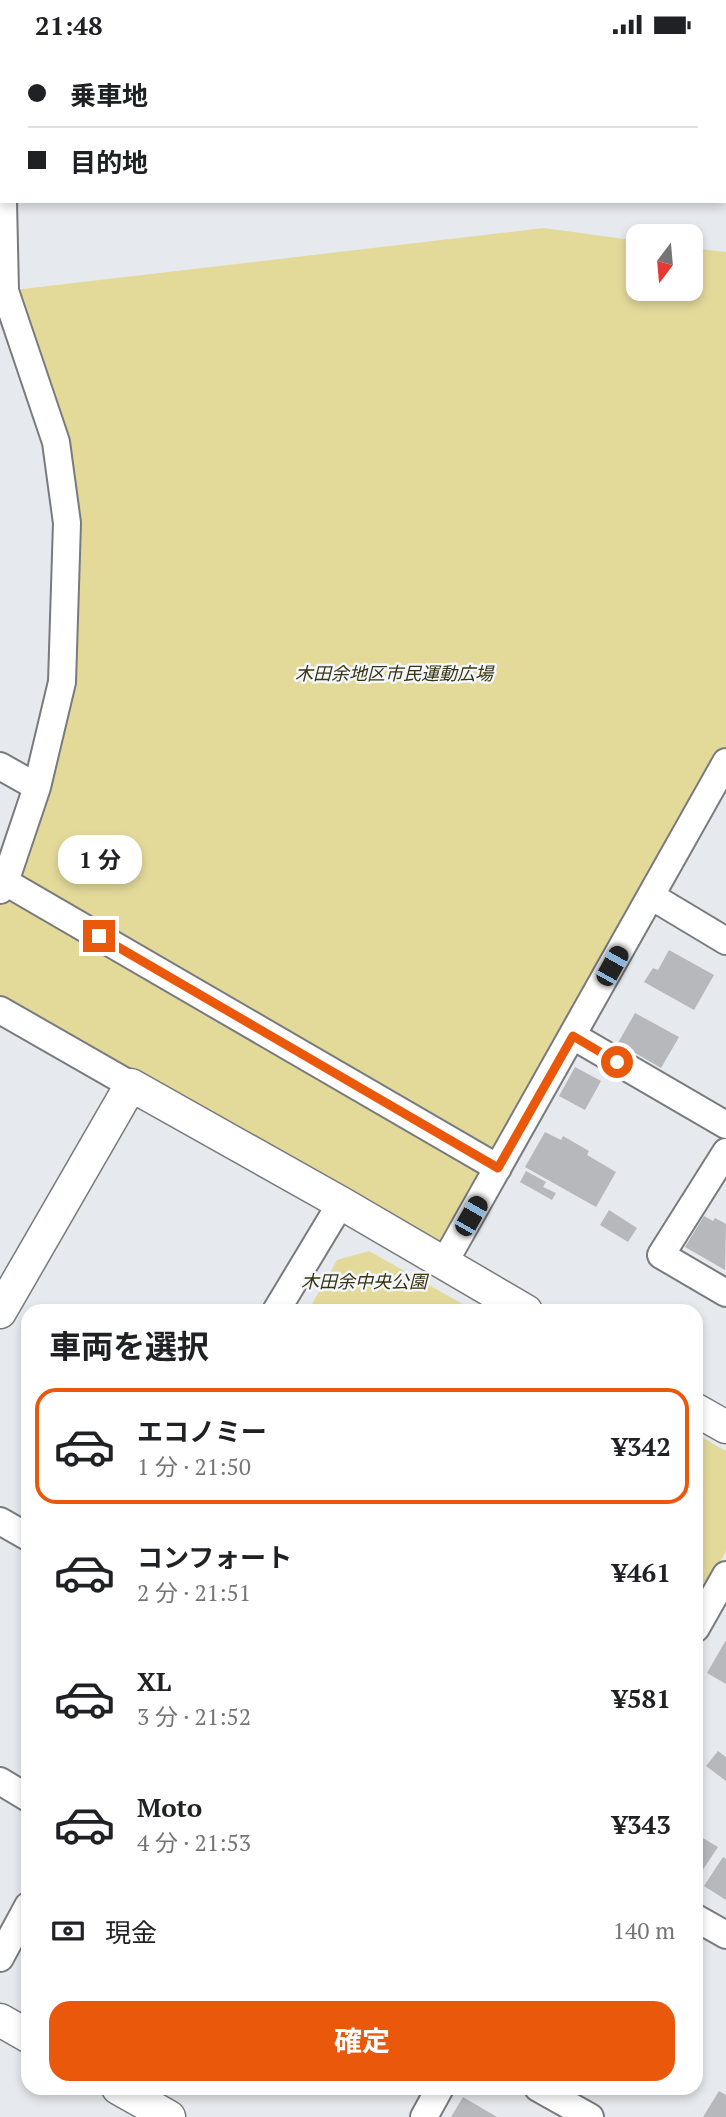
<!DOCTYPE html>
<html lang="ja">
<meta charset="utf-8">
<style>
:root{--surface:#fff;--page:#f6f6f6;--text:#202124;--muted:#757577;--line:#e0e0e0;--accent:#ea580c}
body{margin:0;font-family:"PT Serif","Noto Sans JP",serif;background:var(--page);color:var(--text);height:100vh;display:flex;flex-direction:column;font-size:26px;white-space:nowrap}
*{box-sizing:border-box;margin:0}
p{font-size:23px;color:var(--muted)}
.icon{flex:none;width:38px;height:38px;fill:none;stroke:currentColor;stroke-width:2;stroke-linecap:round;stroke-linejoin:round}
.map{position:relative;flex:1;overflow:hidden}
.sheet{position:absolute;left:21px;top:1255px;width:682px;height:791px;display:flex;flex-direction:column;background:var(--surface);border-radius:21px;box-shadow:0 4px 10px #0003}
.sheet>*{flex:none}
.banner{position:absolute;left:0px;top:0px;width:726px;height:154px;box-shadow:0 4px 10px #0003;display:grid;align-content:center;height:154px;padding:0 28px;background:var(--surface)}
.needle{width:46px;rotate:196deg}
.tools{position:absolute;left:626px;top:175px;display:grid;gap:14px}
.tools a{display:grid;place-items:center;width:77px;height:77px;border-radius:14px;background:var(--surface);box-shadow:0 4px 10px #0003;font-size:35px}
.end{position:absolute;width:32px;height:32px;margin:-16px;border:9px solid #ea580c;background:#fff;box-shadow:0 0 0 4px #fff}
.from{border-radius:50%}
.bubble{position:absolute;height:49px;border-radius:21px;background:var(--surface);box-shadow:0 4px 10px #0003;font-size:23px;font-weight:700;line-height:49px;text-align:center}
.car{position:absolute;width:21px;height:42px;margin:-21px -10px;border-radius:9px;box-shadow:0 0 5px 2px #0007;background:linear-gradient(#222 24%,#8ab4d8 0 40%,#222 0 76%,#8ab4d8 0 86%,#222 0)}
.banner b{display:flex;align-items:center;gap:24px;height:66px;font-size:26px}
.banner b+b{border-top:2px solid var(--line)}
.banner i{width:18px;height:18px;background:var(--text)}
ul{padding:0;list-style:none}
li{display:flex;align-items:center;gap:21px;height:116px;margin:0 14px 10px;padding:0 14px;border:4px solid transparent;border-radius:21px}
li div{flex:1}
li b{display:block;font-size:26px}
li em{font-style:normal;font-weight:700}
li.on{border-color:var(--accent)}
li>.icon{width:63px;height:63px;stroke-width:1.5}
h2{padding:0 28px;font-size:32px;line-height:84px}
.pay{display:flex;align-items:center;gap:18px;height:77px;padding:0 28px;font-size:26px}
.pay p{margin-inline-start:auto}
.action{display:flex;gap:14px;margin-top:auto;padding:14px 28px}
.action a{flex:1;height:80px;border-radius:21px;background:var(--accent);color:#fff;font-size:28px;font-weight:700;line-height:80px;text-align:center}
.status{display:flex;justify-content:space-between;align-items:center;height:49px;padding:0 35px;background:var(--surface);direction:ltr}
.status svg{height:19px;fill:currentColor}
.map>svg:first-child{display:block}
.green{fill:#e3da9a}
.building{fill:#b6b8bc}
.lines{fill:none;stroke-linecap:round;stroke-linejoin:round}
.minor-casing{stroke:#787a7e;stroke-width:30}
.tertiary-casing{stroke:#787a7e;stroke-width:35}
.minor{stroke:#fff;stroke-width:26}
.tertiary{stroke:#fff;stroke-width:32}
.route{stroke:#ea580c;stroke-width:9}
.labels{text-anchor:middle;stroke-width:5;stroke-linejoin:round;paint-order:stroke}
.park-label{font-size:18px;font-style:italic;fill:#393410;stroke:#f3f6fa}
</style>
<div class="status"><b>21:48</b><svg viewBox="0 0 49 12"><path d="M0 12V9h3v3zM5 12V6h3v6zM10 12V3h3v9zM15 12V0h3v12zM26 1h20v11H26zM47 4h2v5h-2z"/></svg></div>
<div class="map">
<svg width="726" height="2068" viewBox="0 0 726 2068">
<rect width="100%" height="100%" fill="#e6e9ed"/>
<!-- green -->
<path class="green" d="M544 179 639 192V240H691V199L726 203V713L444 1214 0 961V841L62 633 67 474 5 242Z
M369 1202 475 1262H308L337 1211Z
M696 1385 726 1402V1502L697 1555Z"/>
<!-- building -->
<path class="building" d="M669 901 714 926 694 961 644 933 653 919 658 921Z
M635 964 679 988 661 1019 618 994Z
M575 1018 601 1032 585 1061 559 1047Z
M545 1083 561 1091 563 1087 589 1102 587 1106 616 1123 596 1158 525 1118Z
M526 1122 546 1133 543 1138 556 1144 552 1151 520 1133Z
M609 1161 637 1179 628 1193 600 1176Z
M704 1167 713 1172 715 1169 726 1175 725 1221 685 1198Z
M726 1591V1635L707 1624Z
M718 1702 726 1708V1732L706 1717Z
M696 1785 718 1798 696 1831Z
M723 1808 726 1810V1851L704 1837Z
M719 2042 726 2046V2068H703Z
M463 2048 497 2068H451Z"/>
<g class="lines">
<!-- minor casing -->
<g class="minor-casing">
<path id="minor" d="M11 2V0
M0 717 37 738
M0 830 498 1119
M0 841 5 833 37 738 62 633 67 474 56 393 5 242 3 152
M651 847 726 892
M0 961 131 1036
M573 987 726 1076
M726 1103 661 1206 726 1244
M444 1214 726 713
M276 1262 341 1154
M0 1472 28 1488
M696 1579 726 1526
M0 1732 28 1749
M696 1869 726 1886
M0 1909 28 1857
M538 2039 590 2068
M424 2068 440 2039"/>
</g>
<!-- tertiary casing -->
<g class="tertiary-casing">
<path id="tertiary" d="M0 1263 131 1036 341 1154 526 1262
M696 1361 726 1378
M0 1971 28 1987
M118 2039 169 2068"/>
</g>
<!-- minor -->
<use href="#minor" class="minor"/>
<!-- tertiary -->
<use href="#tertiary" class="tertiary"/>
</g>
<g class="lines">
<!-- route -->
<path class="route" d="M99 887 498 1119 573 987 617 1013"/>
</g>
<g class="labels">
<!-- park labels -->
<g class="park-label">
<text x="394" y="631">木田余地区市民運動広場</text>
<text x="364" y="1239">木田余中央公園</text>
</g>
</g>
</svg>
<div class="tools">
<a><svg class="needle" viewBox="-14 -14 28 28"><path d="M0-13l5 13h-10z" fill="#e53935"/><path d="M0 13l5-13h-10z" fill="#757577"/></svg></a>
</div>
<i class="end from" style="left:617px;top:1013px"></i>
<i class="end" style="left:99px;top:887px"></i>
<div class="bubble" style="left:58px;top:786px;width:84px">1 分</div>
<i class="car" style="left:612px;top:917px;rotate:29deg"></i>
<i class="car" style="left:471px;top:1167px;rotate:30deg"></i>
<div class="banner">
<b><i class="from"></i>乗車地</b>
<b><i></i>目的地</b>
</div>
<section class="sheet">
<h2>車両を選択</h2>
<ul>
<li class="on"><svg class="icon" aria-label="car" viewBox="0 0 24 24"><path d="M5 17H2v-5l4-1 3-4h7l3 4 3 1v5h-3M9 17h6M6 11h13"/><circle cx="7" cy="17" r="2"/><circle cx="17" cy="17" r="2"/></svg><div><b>エコノミー</b><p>1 分 · 21:50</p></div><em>¥342</em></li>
<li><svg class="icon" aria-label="car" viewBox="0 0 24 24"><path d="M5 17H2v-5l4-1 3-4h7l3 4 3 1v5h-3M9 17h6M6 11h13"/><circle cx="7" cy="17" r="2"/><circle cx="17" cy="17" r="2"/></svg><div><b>コンフォート</b><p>2 分 · 21:51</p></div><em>¥461</em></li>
<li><svg class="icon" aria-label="car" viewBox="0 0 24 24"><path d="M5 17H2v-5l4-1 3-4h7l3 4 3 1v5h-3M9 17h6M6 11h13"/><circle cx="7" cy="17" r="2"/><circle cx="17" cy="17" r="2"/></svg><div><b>XL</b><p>3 分 · 21:52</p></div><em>¥581</em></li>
<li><svg class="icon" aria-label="car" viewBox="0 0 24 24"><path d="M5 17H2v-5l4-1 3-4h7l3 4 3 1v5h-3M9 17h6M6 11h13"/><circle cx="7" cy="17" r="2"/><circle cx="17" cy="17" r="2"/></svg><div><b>Moto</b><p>4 分 · 21:53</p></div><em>¥343</em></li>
</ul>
<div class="pay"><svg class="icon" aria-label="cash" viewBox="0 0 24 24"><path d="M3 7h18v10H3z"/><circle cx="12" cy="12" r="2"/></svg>現金<p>140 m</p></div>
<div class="action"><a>確定</a></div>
</section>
</div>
